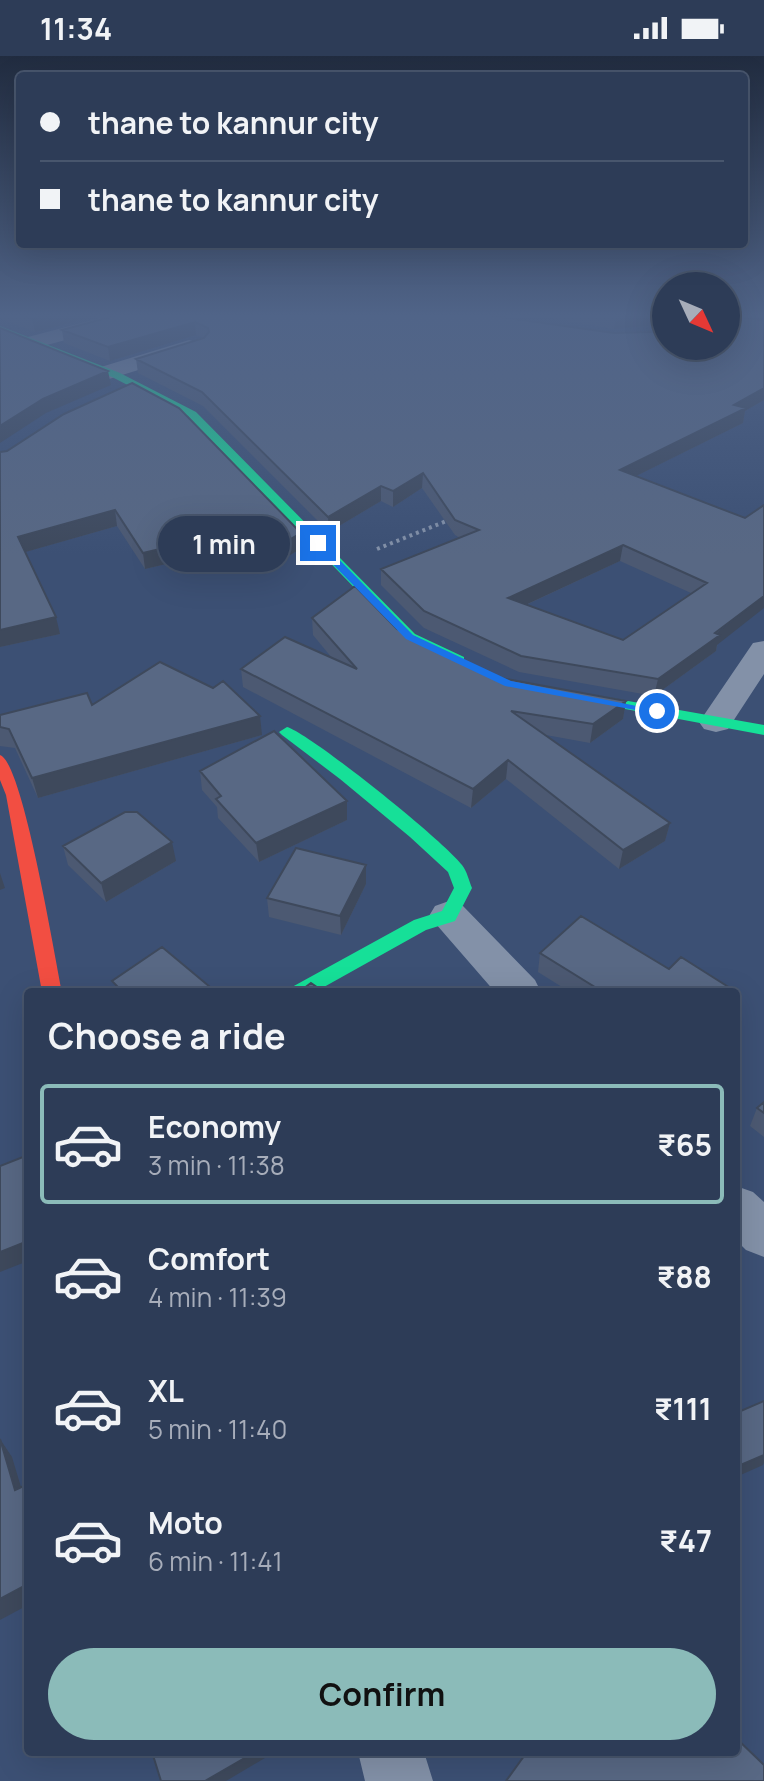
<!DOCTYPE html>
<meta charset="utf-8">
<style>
:root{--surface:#2d3c57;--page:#394761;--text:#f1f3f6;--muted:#a7adba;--line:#48566d;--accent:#8bbbb9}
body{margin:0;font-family:Manrope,sans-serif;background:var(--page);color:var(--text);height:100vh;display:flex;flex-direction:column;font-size:30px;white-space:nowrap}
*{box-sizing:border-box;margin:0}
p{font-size:26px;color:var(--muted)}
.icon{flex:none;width:44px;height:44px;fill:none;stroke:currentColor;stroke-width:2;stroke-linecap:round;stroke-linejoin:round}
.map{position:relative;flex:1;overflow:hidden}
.side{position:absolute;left:24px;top:932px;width:716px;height:768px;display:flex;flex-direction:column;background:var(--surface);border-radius:8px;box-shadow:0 8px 32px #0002,0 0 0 2px var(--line)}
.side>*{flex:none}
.banner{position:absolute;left:16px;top:16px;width:732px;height:176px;border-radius:8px;box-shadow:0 8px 32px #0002,0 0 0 2px var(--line);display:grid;align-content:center;height:176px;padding:0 24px;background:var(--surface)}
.needle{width:52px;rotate:134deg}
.tools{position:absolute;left:652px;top:216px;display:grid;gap:16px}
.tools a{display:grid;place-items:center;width:88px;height:88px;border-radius:50%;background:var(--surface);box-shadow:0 8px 32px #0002,0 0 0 2px var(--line);font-size:40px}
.end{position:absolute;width:36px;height:36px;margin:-18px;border:10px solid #1a73e8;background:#fff;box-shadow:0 0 0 4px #fff}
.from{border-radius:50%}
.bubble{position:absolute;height:56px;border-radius:28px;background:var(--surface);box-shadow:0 8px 32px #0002,0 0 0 2px var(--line);font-size:26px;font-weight:700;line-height:56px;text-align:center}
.banner b{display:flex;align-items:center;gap:28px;height:76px;font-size:30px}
.banner b+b{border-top:2px solid var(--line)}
.banner i{width:20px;height:20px;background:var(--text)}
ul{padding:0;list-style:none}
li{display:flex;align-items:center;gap:24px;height:120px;margin:0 16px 12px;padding:0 8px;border:4px solid transparent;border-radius:8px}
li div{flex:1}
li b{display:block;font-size:30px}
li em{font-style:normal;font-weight:700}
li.current{border-color:var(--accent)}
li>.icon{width:72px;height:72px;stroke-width:1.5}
h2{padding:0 24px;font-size:36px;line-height:96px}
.cta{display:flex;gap:16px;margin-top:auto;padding:16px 24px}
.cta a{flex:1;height:92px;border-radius:48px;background:var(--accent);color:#111;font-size:32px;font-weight:700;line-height:92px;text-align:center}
.status{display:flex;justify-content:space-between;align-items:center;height:56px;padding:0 40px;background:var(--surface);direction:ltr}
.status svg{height:22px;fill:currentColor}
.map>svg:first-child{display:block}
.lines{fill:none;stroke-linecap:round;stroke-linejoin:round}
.path{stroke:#8391a8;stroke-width:4;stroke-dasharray:3 4;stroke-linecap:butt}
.street{fill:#8391a8;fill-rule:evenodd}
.fast{fill:#16e098;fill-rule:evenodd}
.jam{fill:#f24e42;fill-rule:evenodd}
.wall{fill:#4c5972;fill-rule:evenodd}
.shaded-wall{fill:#3e495c}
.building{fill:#586884;stroke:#3e495c;stroke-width:2;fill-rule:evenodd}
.route{fill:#1a73e8}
</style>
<div class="status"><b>11:34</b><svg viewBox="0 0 49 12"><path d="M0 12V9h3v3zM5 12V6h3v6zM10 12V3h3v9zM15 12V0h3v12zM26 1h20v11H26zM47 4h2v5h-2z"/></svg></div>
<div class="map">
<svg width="764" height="1725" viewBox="0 0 764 1725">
<rect width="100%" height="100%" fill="#3c5074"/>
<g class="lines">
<!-- path -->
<path class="path" d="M377 493 449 464"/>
<!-- street -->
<path class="street" d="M120 257H154L151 261 32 293 21 287 24 282Z
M189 284 197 286 200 291 197 296 109 323 98 316 101 311Z
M764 585V618L728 673 716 676 704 673 699 666 704 659 753 587Z
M449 845 463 850 535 924 541 936H495L429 860 435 850Z
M736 1130 753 1136 764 1146V1201L746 1194 736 1184Z
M358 1696H424L433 1725H365Z"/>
<!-- fast -->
<path class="fast" d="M0 270 120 317 196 356 415 578 464 601V607H454L405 584 188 360 112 321 0 276Z
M566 634 764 669V679L561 641 559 638Z
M287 671C311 678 445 786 462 809 467 815 469 825 472 832L455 865 426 874 315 936H289L292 931 414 864 442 855 454 832 448 816 410 781 340 723 282 679 279 676Z"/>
<!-- jam -->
<path class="jam" d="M0 699C23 706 55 903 62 936H42L6 739 0 724Z"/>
</g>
<!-- wall -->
<path class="wall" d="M0 257H108L35 276 1 263 0 264Z
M125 257 614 277 651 276 728 260 764 264V344L745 355 743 367 636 420 745 462 716 595 654 640 519 616 424 572 381 529V513L460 482 455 479 422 432 393 451 381 445 329 476 203 350 138 317 136 303 203 282 196 279 110 305 64 287 62 274ZM620 505 691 537 623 584 526 549Z
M519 257H666V268L614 273Z
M734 257H764V261Z
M0 396 302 492 260 517 238 491 145 513 117 470 25 496 60 578 0 591Z
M312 562 397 573 495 621 626 645 623 663 590 687 546 679 670 767 665 785 619 813 506 723 471 752 243 631 241 613 332 602 313 579Z
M92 649 262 679 38 742 15 692 0 690V659Z
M200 715 347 745V764L259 806 218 762 217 751 202 734Z
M63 790 176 805 106 846 68 809Z
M366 828 341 879 269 861 267 842Z
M540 897 669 913 729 936H570L538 916Z
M764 1046V1081L750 1070 757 1052Z"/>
<!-- shaded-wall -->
<path class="shaded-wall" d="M54 257H108L35 276 32 263Z
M642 257H666V268L614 273 616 260Z
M195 266 196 279 110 305 108 291Z
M108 315 111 329 46 357 0 387V370L43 343Z
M764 332V344L745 355 743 367 618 429 620 414Z
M423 417 422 432 393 451V435Z
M381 430V445L329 476 328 461Z
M115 454 117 470 22 497 18 481Z
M236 475 238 491 145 513 143 497Z
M301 477 302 492 260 517 259 501Z
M623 489 620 505 506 558 508 542Z
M764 540V552L717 589 716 595 654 640 658 623Z
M56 561 60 578 0 591V574Z
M626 645 623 663 590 687 593 668Z
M260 660 262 679 38 742 32 722Z
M508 704 506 723 471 752 473 733Z
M347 745V764L259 806 256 787Z
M670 767 665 785 619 813 623 794Z
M172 786 176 805 106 846 101 827Z
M366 809V828L341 879 340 860Z
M0 817 5 832 0 834Z
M28 1185V1205L0 1216V1196Z
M0 1383 12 1401 27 1451 15 1434Z
M764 1399V1407L763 1409 736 1421V1411Z
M28 1528V1549L0 1564V1543Z
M255 1696H275L226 1725H205Z"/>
<!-- building -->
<path class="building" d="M17 257H54L32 263Z
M125 257H472L614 277 651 276 666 271V290H726V257H728V260L764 264V332L734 349 746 352 620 414 745 462 764 449V540L715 577 720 579 658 623 521 600 424 555 381 513 479 474 455 464 423 417 393 435 381 430 328 461 202 336 136 303 204 282 209 276 208 272 195 266 108 291 62 274ZM623 489 707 527 623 584 508 542Z
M601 257H642L616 260Z
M0 272 108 315 43 343 0 370Z
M132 327 179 352 301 477 259 501 236 475 143 497 115 454 18 481 56 561 0 574V396L7 395 64 358Z
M355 530 397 573 495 621 626 645 593 668 511 655 670 767 623 794 508 704 473 733 241 613 285 581 357 613 312 562Z
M160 606 213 632 223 625 260 660 32 722 9 673 0 671V659L87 637 92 649Z
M274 675 347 745 256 787 216 743 221 740 200 715Z
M125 756H137L172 786 101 827 63 790Z
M296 792 366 809 340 860 267 842Z
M581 860 669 913 681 901 730 932 727 936H620L618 934 616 936H603L540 897Z
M162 891 216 936H111L118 931 112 925Z
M311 927 324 936H299Z
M764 1046V1057L757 1052Z
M28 1099V1185L0 1196V1110Z
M764 1345V1399L736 1411V1357Z
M0 1383 15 1434 28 1428V1528L0 1543Z
M736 1682 764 1709V1725H506L527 1696H736Z
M152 1696H255L205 1725H161Z"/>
<!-- sky -->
<linearGradient id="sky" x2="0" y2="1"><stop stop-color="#212c40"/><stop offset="0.52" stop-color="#506488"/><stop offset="1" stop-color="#506488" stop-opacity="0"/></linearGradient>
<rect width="764" height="499" fill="url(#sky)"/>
<!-- route -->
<path class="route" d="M314 485H321L413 579 511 625 662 655 657 658 505 630 406 583 314 489Z"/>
</svg>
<div class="tools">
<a><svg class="needle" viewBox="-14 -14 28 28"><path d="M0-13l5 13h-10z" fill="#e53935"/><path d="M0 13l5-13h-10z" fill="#a7adba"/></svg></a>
</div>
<i class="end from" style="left:657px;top:655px"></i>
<i class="end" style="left:318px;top:487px"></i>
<div class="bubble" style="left:158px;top:460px;width:132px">1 min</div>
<div class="banner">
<b><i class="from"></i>thane to kannur city</b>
<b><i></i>thane to kannur city</b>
</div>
<section class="side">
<h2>Choose a ride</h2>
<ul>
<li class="current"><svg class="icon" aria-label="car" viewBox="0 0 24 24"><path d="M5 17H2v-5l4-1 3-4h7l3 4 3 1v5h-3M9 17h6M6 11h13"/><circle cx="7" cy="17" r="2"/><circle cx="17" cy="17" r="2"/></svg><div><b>Economy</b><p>3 min · 11:38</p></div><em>₹65</em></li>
<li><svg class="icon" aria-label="car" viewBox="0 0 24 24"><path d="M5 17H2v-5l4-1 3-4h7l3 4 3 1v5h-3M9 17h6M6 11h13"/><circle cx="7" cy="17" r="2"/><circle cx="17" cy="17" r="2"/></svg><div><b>Comfort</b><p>4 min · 11:39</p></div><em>₹88</em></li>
<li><svg class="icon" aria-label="car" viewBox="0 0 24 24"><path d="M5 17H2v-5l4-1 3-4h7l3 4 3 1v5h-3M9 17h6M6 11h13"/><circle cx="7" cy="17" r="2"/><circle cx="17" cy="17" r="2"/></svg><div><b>XL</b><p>5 min · 11:40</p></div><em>₹111</em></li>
<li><svg class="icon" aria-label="car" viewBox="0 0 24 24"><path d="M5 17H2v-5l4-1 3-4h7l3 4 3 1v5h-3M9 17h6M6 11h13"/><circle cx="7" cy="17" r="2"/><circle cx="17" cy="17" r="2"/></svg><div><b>Moto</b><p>6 min · 11:41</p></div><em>₹47</em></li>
</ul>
<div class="cta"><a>Confirm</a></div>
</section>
</div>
